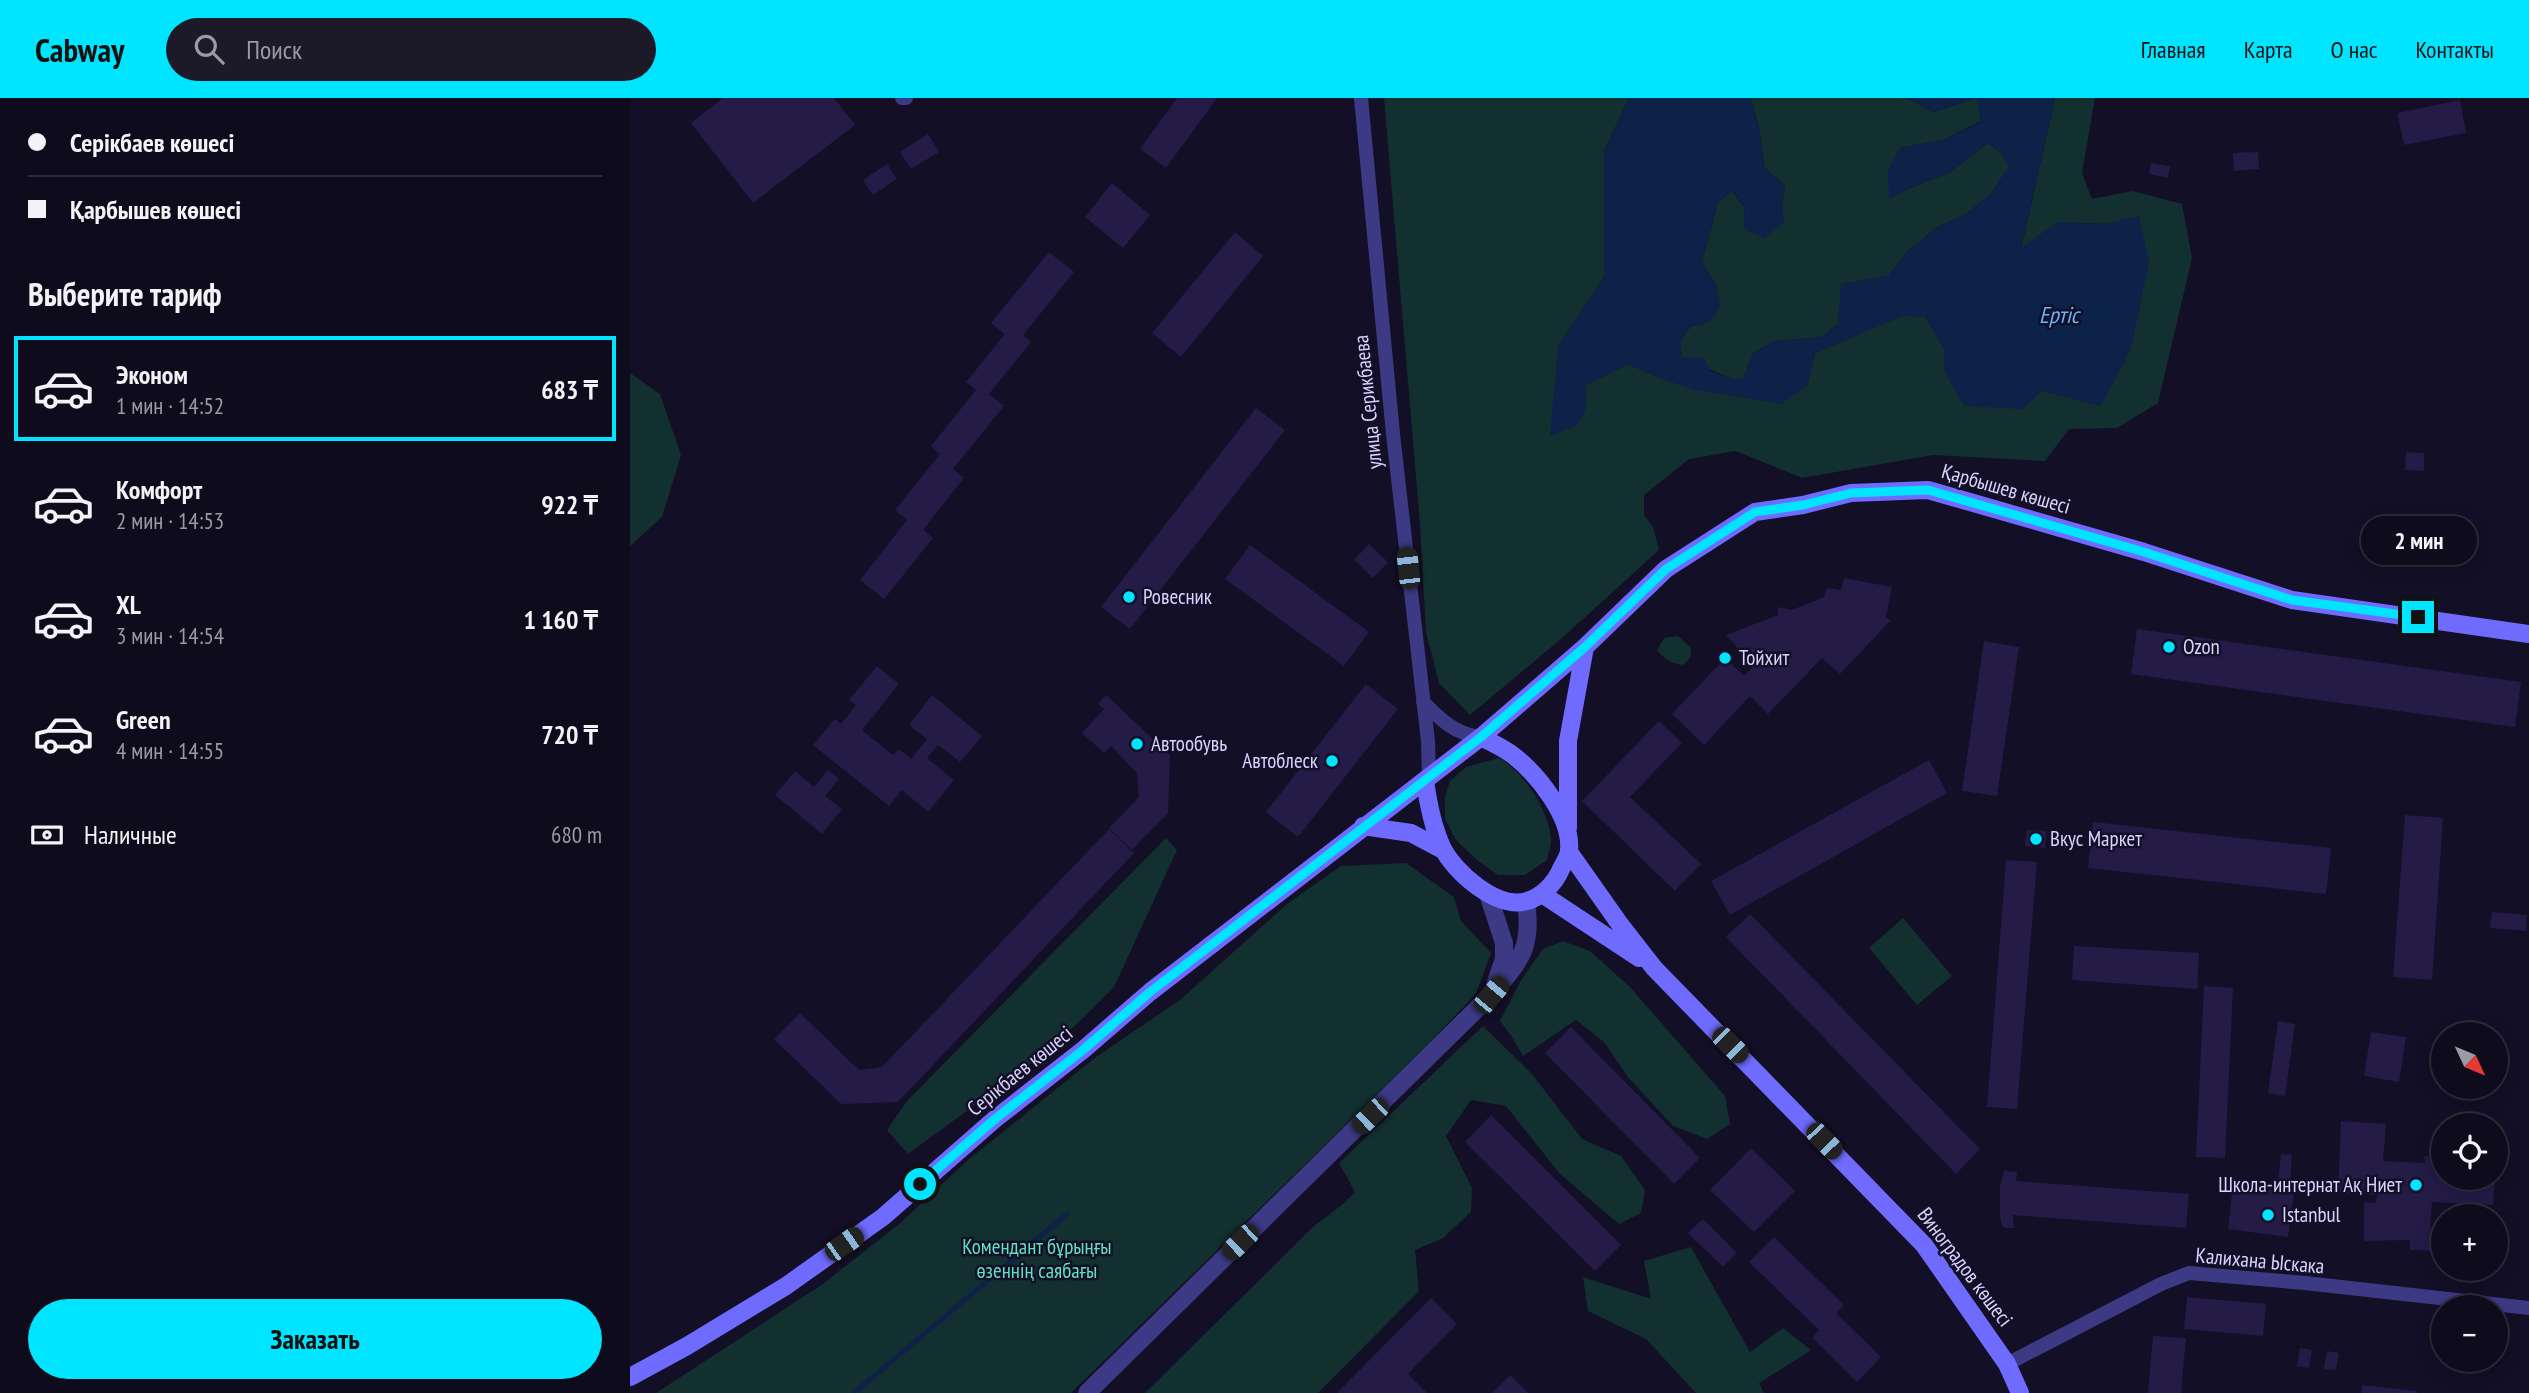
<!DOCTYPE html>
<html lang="ru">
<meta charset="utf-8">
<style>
:root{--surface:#0e0b1c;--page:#1c1929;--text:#f1f3f6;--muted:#9b9ba3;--line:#2e2b3b;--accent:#00e5ff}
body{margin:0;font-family:"PT Sans Narrow",sans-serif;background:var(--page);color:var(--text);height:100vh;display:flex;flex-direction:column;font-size:26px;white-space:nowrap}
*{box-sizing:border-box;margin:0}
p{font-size:23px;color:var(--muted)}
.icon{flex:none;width:38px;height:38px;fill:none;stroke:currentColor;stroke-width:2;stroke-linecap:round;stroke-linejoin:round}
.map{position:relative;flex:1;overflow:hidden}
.details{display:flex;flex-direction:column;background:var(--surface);width:630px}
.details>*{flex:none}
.banner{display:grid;align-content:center;height:154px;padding:0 28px;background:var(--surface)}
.needle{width:46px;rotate:134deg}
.tools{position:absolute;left:1801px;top:924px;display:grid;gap:14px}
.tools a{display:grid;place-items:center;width:77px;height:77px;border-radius:50%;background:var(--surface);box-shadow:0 4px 18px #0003,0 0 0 2px var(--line);font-size:35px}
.end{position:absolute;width:32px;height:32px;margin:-16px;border:9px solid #00e5ff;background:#111;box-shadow:0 0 0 4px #111}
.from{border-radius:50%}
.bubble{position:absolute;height:49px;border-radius:24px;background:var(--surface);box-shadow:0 4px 18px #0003,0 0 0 2px var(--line);font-size:23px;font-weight:800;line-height:49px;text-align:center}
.car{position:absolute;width:21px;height:42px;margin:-21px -10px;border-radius:9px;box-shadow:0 0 5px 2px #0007;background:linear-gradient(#222 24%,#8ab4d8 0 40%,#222 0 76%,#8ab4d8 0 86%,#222 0)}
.banner b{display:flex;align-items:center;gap:24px;height:66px;font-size:26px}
.banner b+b{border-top:2px solid var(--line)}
.banner i{width:18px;height:18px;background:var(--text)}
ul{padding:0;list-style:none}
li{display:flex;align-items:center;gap:21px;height:105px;margin:0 14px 10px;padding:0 14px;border:4px solid transparent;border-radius:0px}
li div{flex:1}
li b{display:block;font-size:26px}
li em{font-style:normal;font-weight:800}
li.on{border-color:var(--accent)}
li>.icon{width:63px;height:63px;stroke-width:1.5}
h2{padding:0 28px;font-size:32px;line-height:84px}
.pay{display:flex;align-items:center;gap:18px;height:77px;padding:0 28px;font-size:26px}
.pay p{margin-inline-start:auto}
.action{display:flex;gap:14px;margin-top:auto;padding:14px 28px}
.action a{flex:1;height:80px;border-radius:42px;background:var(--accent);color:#111;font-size:28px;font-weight:800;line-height:80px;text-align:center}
header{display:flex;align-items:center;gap:42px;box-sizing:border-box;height:98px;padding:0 35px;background:var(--accent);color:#111}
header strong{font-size:33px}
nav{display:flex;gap:38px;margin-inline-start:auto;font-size:24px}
.search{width:490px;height:63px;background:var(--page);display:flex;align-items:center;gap:18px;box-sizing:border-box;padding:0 24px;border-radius:38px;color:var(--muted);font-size:26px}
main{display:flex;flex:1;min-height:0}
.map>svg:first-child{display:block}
.green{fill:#12302f}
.water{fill:#0c2248}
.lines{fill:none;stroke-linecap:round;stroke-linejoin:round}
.stream{stroke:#0c2248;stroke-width:5}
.building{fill:#241b47}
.minor{stroke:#3d3a85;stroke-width:14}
.tertiary{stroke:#3d3a85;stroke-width:18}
.secondary{stroke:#6f6bff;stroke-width:18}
.route{stroke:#00e5ff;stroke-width:9}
.poi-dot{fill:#00e5ff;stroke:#130f26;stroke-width:2.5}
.labels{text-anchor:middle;stroke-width:5;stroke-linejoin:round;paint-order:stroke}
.street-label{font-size:21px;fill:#d9d4ff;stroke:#130f26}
.poi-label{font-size:21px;fill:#d9d4ff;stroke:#130f26;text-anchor:start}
.park-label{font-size:21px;fill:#5fe0c0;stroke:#130f26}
.water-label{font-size:23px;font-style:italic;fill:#62b6ff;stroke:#130f26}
</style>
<header>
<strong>Cabway</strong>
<div class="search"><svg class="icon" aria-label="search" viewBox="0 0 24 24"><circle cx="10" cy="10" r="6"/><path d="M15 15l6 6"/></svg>Поиск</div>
<nav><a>Главная</a><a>Карта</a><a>О нас</a><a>Контакты</a></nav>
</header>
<main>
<section class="details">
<div class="banner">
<b><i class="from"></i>Серікбаев көшесі</b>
<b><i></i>Қарбышев көшесі</b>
</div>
<h2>Выберите тариф</h2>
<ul>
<li class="on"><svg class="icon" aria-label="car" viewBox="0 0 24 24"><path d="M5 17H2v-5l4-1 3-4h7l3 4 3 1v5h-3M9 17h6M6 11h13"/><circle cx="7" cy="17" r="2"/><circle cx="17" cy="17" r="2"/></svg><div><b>Эконом</b><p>1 мин · 14:52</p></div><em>683 ₸</em></li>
<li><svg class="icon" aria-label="car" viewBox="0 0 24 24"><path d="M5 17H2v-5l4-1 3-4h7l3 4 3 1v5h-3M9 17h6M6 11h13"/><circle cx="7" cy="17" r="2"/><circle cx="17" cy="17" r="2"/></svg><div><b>Комфорт</b><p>2 мин · 14:53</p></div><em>922 ₸</em></li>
<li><svg class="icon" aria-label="car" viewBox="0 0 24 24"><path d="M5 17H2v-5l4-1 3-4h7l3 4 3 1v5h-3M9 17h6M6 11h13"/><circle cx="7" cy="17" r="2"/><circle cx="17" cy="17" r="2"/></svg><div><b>XL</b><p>3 мин · 14:54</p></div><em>1 160 ₸</em></li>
<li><svg class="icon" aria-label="car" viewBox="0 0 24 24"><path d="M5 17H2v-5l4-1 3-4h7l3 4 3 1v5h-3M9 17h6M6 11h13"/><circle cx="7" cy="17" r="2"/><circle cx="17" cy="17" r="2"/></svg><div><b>Green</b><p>4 мин · 14:55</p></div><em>720 ₸</em></li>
</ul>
<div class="pay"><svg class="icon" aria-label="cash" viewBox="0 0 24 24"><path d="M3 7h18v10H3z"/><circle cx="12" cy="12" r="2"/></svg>Наличные<p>680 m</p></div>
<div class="action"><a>Заказать</a></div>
</section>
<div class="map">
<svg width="1899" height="1295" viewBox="0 0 1899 1295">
<rect width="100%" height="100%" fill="#130f26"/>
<!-- green -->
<path class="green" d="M754 0H999L974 53V179L928 248 956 310 955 287 998 266 1032 281 1177 288 1185 255 1273 217 1295 219 1314 250V273L1509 119 1475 126 1428 124 1391 151 1425 0H1465L1452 75 1462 101 1503 93 1552 106 1562 160 1528 305 1487 330 1439 331 1415 363 1303 357 1172 380 1106 353 1059 361 1014 397V417L1023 429 1029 452 931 541 840 617 809 585 796 534 790 427Z
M1121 0H1277L1303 14 1347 0 1351 23 1313 42 1270 50 1260 100 1280 90 1317 76 1358 45 1372 55 1379 69 1361 96 1335 117 1309 128 1278 153 1259 177 1209 214 1208 226 1192 239 1144 243 1123 256 1113 281H1102L1052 259 1050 245 1060 229 1079 224 1086 187 1072 164 1088 104 1102 93 1114 109 1115 132 1154 124 1152 106 1155 88 1134 69 1130 34Z
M0 275 30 296 51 357 32 419 0 448Z
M1048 538 1061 550 1060 560 1053 567C1041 565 1035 562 1027 552L1034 540Z
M869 660C894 674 922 716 921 745 920 750 918 756 917 762L895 777H868L847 762 826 742 815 721V699L820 683 836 669Z
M536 740 547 752 484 889 447 926 402 965 278 1056 257 1032 277 1003Z
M776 765 824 799 831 823 861 855 846 896 797 947 441 1295H26L190 1188 268 1127 338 1062 466 959 550 902 657 806 711 768Z
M1273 820 1322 878 1287 907 1239 850Z
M933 843 960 853 1000 889 1095 998 1100 1026 1077 1041 1043 1028 998 979 974 944 946 922 893 958 882 939 870 923 891 882 913 851Z
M853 928 902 976 952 1041 991 1058 1015 1092 1011 1115 989 1126 930 1076 876 1008 841 1002 816 1038 842 1090 841 1114 813 1140 785 1152 789 1193 688 1295H515L684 1128 713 1106 725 1094 709 1065Z
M1061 1149 1120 1254 1153 1230 1181 1252 1129 1285 1134 1295H1066L1016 1241 958 1213 953 1179 1021 1201 1014 1163Z"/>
<!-- water -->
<path class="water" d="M999 0H1121L1130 35 1134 69 1155 88 1152 106 1154 124 1134 140 1115 132 1114 109 1103 93 1088 104 1072 164 1086 187 1091 209 1079 224 1060 229 1050 245 1052 259H1073L1081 273 1102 281H1113L1123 256 1144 243 1192 239 1208 227 1211 186 1259 177 1278 153 1309 128 1335 117 1361 96 1379 69 1372 55 1358 45 1317 76 1280 90 1259 101 1258 72 1270 50 1313 42 1351 24 1347 0H1425L1391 150 1428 124 1475 126 1509 118 1519 164 1501 251 1471 308 1412 293 1393 311 1334 308 1314 273V250L1295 219 1273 218 1185 255 1177 288 1151 306 1066 292 1029 280 998 266 955 287 956 310 948 327 920 338 928 248 974 179V53Z
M1277 0H1346L1303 14Z"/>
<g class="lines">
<!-- stream -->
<path class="stream" d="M224 1295 437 1116"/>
</g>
<!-- building -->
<path class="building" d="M93 0H204L225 27 123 105 61 25Z
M547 0H587L536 70 510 51Z
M1830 2 1836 35 1774 47 1767 15Z
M298 36 309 54 281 71 270 54Z
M1628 54 1629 71 1604 73 1603 55Z
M1521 65 1540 68 1538 80 1519 76Z
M257 66 267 81 243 97 233 82Z
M482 85 520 117 493 150 455 119Z
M605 134 633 158 551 259 522 235Z
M419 154 444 174 393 237 401 244 359 296 374 308 323 371 334 380 293 432 303 440 254 501 230 482 277 422 265 412 310 356 301 348 346 292 336 284 375 236 361 225Z
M626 310 655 332 500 531 471 509Z
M1776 354 1794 355V373L1775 372Z
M739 446 758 464 743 480 724 462Z
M620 447 739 534 714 568 595 481Z
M1214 480 1262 489 1256 519 1260 523 1210 576 1192 560 1138 616 1120 598 1074 647 1042 616 1095 560 1114 578 1124 568 1096 537 1148 517V509L1162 512 1194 499 1197 490 1211 492Z
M1507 531 1891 584 1885 629 1501 576Z
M1354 543 1389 549 1367 698 1332 693Z
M247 568 269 586 232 632 263 657 269 651 281 661 297 641 279 627 302 597 352 638 330 664 308 647 297 660 324 682 298 714 272 692 259 708 183 647 205 621 211 626 226 607 219 602Z
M736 586 768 611 668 739 636 714Z
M476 597 540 657 538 715 502 752 479 730 509 699 507 675 481 648 474 655 452 635 474 611 468 606Z
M1029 623 1052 645 1000 699 1071 766 1045 793 952 703Z
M1299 662 1317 695 1100 817 1081 783Z
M198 672 209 681 195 698 212 711 192 736 145 697 165 673 184 689Z
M1775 717 1813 720 1802 882 1763 879Z
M1463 724 1701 750 1696 796 1458 770Z
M479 731 504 755 268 1004 211 1006 144 941 170 915 229 972 252 969Z
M1397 732 1416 733 1415 750 1395 748Z
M1376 762 1407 764 1387 1011 1357 1009Z
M1862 814 1897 817 1896 833 1860 830Z
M1120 816 1350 1051 1326 1076 1096 839Z
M1444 848 1569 855 1567 891 1442 882Z
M1574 888 1603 890 1595 1060 1566 1059Z
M1648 923 1665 926 1655 998 1638 995Z
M941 929 1070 1060 1044 1086 915 955Z
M1741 934 1776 939 1769 984 1734 978Z
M861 1017 991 1147 965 1173 835 1044Z
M1711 1023 1756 1026 1753 1063 1795 1065 1794 1058 1813 1059V1080H1865L1863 1107 1802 1104 1800 1130H1807L1806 1153 1780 1152V1142L1734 1143V1104L1746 1105 1747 1097 1708 1095Z
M1121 1050 1165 1093 1124 1134 1080 1092Z
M1651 1056 1662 1057 1660 1087 1648 1085Z
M1374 1073 1387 1074 1386 1083 1559 1096 1556 1130 1383 1117 1384 1130H1375L1371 1125 1370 1117V1089Z
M1603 1087 1664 1095 1658 1139 1598 1131Z
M1073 1121 1107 1155 1093 1169 1058 1135Z
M1144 1139 1214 1207 1206 1215 1251 1259 1227 1284 1182 1240 1189 1232 1119 1164Z
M1557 1199 1636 1206 1633 1238 1554 1231Z
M801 1200 827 1226 778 1276 797 1295H707Z
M1523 1238 1556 1240 1551 1295H1518Z
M1670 1250 1682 1252 1679 1270 1667 1268Z
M1697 1253 1709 1255 1706 1272 1694 1271Z
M880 1277 898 1295H862Z
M1732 1287 1787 1293V1295H1731Z"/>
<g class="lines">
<!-- minor -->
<path class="minor" d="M272 0H276
M731 0 763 336 798 643 799 679
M793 604C810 621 826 637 851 639
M1377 1266 1531 1186 1559 1175 1675 1185 1899 1210"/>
<!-- tertiary -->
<path class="tertiary" d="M858 796 874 845V861L865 887
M457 1295 861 897C890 863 903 850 896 804"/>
<!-- secondary -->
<path class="secondary" d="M795 682C798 705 802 727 812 749 824 774 867 812 897 803 912 799 925 785 931 771 934 765 939 758 939 752 942 719 908 677 884 658 874 650 862 645 851 639
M733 728 781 735 813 752
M938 730V643L955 549
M939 754 989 825 1024 870 1294 1147 1377 1266 1390 1295
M912 796 1009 860
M0 1279 57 1248 156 1188 253 1119 365 1021 453 952 520 894 851 639 955 549 1036 471 1125 414 1173 407 1221 395 1298 392 1514 454 1662 502 1899 536"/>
</g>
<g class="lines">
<!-- route -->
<path class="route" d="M290 1086 365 1021 453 952 520 894 851 639 955 549 1036 471 1125 414 1173 407 1221 395 1298 392 1514 454 1662 502 1788 519"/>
</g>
<!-- markers -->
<g class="poi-dot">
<circle cx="499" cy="499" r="7"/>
<circle cx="1539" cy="549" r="7"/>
<circle cx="1095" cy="560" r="7"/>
<circle cx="507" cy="646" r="7"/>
<circle cx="702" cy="663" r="7"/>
<circle cx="1406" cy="741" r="7"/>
<circle cx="1786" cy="1087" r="7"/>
<circle cx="1638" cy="1117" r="7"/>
</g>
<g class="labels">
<!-- street labels -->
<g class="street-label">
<text transform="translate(738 304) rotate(-96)" y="7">улица Серикбаева</text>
<text transform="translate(1376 391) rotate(16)" y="7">Қарбышев көшесі</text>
<text transform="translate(390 973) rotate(-39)" y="7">Серікбаев көшесі</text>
<text transform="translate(1630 1163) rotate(5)" y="7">Калихана Ыскака</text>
<text transform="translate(1335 1169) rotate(53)" y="7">Виноградов көшесі</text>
</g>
<!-- poi labels -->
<g class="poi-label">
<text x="513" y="506">Ровесник</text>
<text x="1553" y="556">Ozon</text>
<text x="1109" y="567">Тойхит</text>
<text x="521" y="653">Автообувь</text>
<text x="688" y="670" text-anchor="end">Автоблеск</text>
<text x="1420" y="748">Вкус Маркет</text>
<text x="1772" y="1094" text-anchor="end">Школа-интернат Ақ Ниет</text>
<text x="1652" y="1124">Istanbul</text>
</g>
<!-- park labels -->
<g class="park-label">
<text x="407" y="1156">Комендант бұрыңғы<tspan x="407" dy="24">өзеннің саябағы</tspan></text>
</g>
<!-- water labels -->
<g class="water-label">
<text x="1429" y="225">Ертіс</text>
</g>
</g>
</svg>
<div class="tools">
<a><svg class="needle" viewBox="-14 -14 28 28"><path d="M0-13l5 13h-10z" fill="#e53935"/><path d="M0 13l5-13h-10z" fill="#9b9ba3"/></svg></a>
<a><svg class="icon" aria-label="locate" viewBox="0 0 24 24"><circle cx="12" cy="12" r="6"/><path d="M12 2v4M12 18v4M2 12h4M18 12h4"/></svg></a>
<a>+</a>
<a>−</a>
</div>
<i class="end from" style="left:290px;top:1086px"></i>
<i class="end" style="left:1788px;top:519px"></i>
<div class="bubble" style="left:1731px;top:418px;width:116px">2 мин</div>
<i class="car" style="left:778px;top:470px;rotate:354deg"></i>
<i class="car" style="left:861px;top:897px;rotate:40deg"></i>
<i class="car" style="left:1100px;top:947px;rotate:135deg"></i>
<i class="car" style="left:740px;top:1018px;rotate:226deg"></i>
<i class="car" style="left:1194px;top:1043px;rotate:136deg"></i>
<i class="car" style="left:610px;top:1144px;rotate:226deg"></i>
<i class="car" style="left:214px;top:1146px;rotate:55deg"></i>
</div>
</main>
